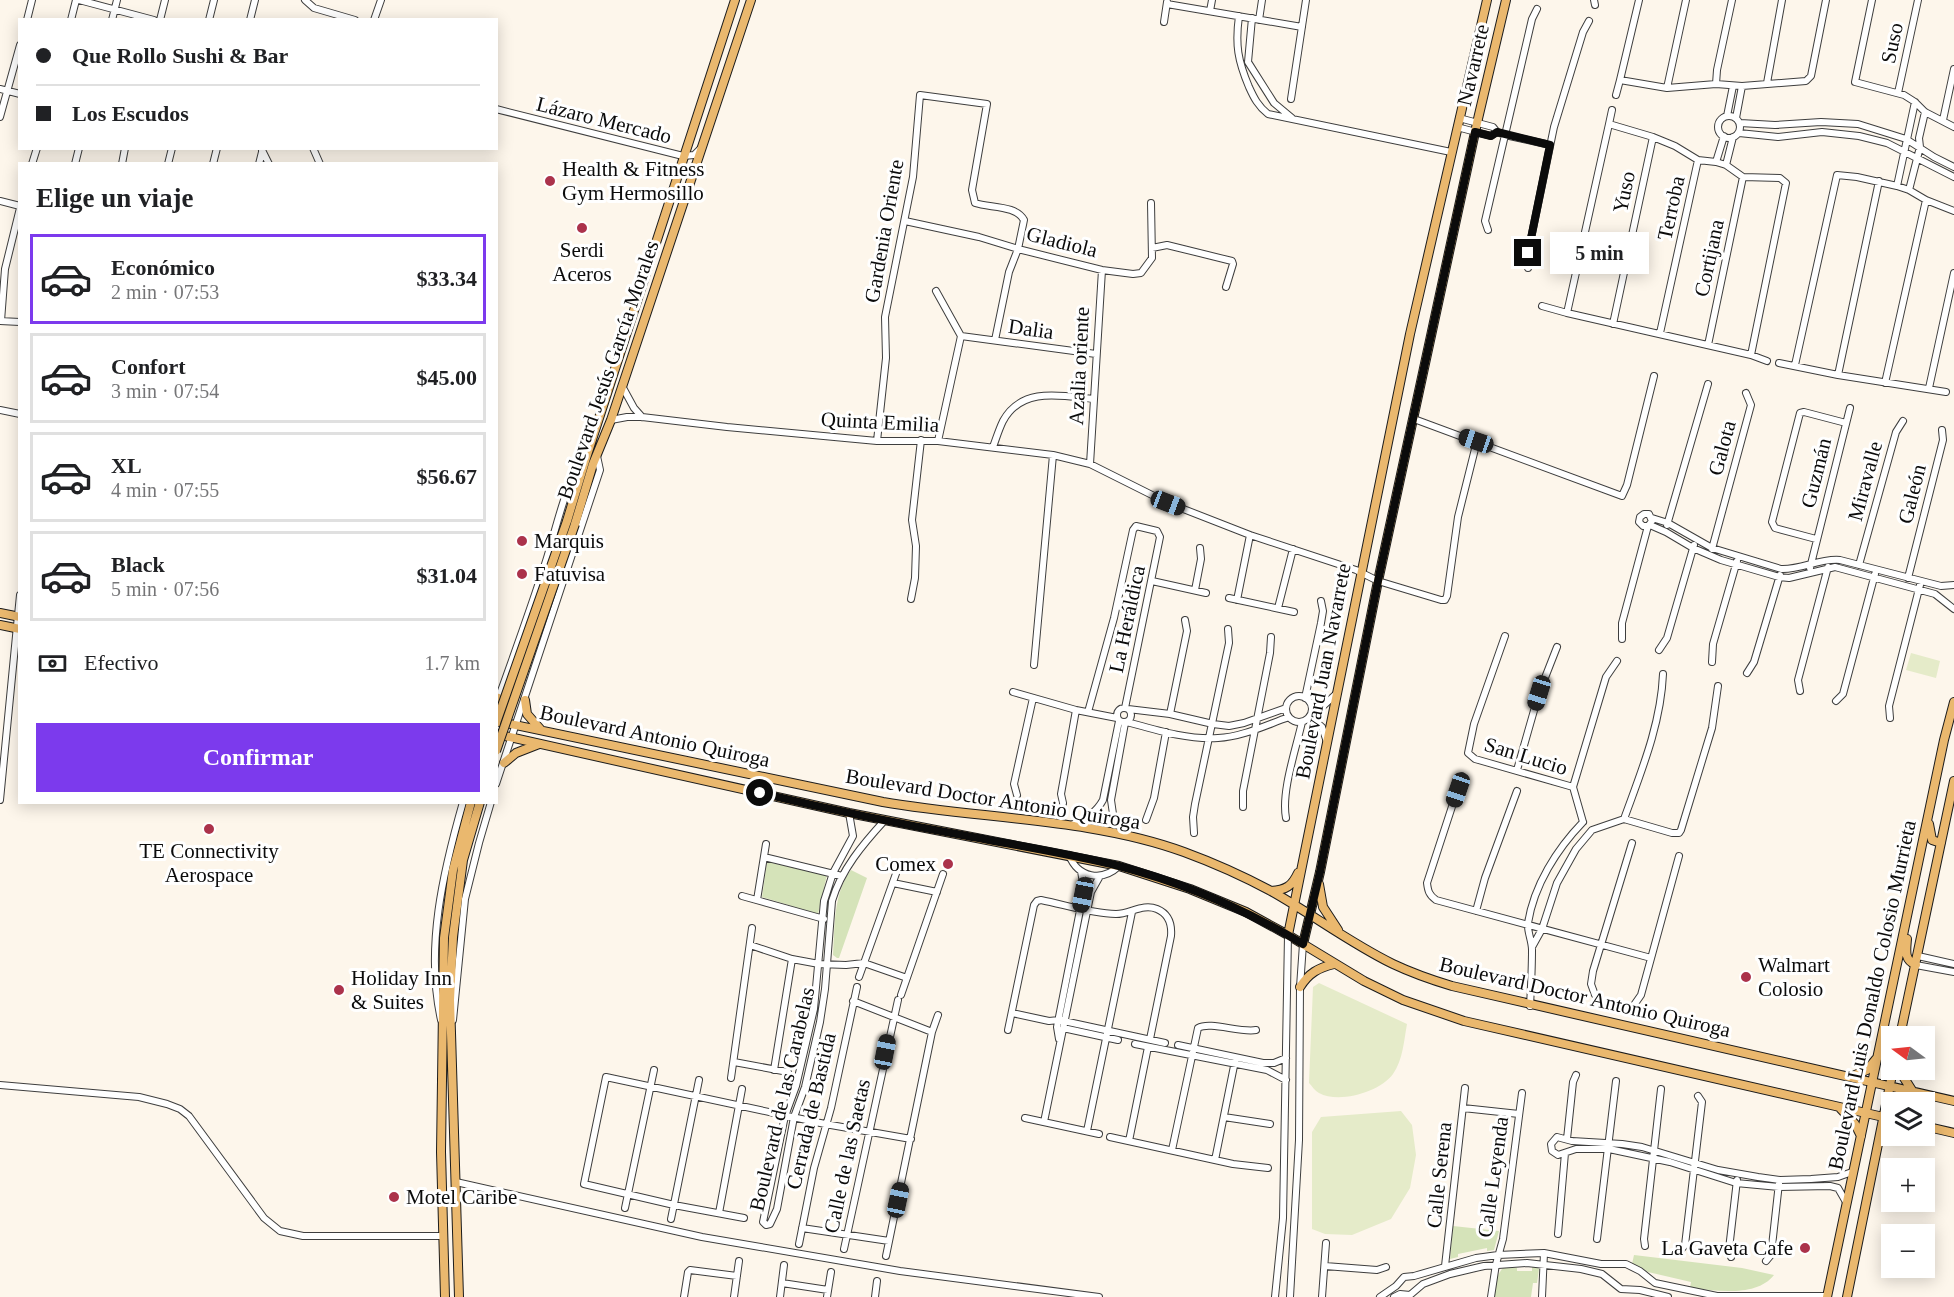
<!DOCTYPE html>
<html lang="es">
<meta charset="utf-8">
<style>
:root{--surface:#fff;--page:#f6f6f6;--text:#202124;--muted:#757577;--line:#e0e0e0;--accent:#7c3aed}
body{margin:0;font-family:"Times New Roman",serif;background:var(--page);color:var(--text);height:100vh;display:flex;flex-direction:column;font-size:22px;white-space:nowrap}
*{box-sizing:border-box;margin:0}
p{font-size:20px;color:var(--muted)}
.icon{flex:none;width:33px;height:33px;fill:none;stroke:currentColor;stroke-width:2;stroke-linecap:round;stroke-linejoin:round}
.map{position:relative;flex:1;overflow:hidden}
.panel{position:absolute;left:18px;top:162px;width:480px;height:642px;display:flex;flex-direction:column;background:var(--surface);border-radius:0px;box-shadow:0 3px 15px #0003}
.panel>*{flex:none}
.top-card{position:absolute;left:18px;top:18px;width:480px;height:132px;border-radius:0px;box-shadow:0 3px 15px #0003;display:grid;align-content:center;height:132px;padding:0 18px;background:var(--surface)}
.needle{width:39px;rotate:285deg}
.controls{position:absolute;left:1881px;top:1026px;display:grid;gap:12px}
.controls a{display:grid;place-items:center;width:54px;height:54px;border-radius:0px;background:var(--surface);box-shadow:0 3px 15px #0003;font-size:30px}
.end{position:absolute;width:27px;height:27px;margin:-14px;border:8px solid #0b0b0b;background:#fff;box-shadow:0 0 0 3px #fff}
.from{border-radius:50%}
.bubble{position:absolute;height:42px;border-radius:0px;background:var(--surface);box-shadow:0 3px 15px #0003;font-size:20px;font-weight:700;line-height:42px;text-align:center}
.car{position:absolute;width:18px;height:36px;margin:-18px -9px;border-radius:8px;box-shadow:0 0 4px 2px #0007;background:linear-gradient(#222 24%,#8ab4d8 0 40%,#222 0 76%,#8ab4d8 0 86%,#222 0)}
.top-card b{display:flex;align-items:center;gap:21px;height:57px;font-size:22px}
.top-card b+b{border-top:2px solid var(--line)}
.top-card i{width:15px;height:15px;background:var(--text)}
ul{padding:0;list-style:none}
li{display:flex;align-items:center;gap:18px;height:90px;margin:0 12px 9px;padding:0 6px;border:3px solid var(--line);border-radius:0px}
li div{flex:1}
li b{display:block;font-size:22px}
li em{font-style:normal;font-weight:700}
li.current{border-color:var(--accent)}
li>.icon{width:54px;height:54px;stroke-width:1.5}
h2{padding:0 18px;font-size:27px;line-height:72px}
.pay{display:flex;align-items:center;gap:15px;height:66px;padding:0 18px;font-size:22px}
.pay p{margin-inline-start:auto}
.primary-button{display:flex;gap:12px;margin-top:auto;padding:12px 18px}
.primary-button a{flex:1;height:69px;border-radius:0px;background:var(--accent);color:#fff;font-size:24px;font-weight:700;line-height:69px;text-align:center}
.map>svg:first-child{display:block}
.green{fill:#d5e3b9}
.pitch{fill:#e5ebc9}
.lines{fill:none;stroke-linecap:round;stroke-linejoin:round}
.minor-casing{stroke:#3e3e3e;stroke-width:8}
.major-casing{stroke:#1c1c1c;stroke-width:10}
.minor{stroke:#fff;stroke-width:6}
.major{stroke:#eab86e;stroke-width:8}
.major-bridge-casing{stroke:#1c1c1c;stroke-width:10;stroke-linecap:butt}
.major-bridge{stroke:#eab86e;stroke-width:8}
.route{stroke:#0b0b0b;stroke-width:8}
.poi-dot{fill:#ab324b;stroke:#fff;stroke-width:2}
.labels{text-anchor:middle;stroke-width:6;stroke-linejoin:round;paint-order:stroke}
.street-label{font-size:21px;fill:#0b0b0b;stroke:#fff}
.poi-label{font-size:21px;fill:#0b0b0b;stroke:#fff;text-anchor:start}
</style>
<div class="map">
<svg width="1954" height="1297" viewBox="0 0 1954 1297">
<rect width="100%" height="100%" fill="#fdf6eb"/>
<!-- green -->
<path class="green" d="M767 862 827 875 818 914 762 897Z
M851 870 867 878 839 958H837L833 955C835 926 833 894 851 870Z
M1453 1226 1499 1231 1494 1250 1487 1251V1248L1458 1254V1257L1450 1259Z
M1634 1255 1742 1268 1774 1275C1757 1297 1718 1291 1690 1288L1691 1282 1648 1272 1632 1264Z
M1504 1267 1517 1268V1271H1532V1267H1537L1539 1269 1537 1283H1533L1531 1297H1494C1495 1287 1496 1274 1504 1267Z"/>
<!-- pitch -->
<path class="pitch" d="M1911 653 1940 661 1936 678 1906 670Z
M1319 983 1407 1024C1404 1040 1403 1060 1393 1074 1380 1092 1339 1104 1319 1093 1315 1091 1312 1086 1309 1083L1313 987Z
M1401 1111 1412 1125 1416 1155 1410 1188 1391 1219 1352 1235 1325 1234 1312 1229V1132L1321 1117Z"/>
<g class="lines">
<!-- minor casing -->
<g class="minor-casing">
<path id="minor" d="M79 0 154 20
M305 0 314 8 355 20
M1594 0 1595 5
M1639 0 1620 80 1667 88 1716 84 1742 86 1806 81 1811 76 1826 0
M1872 0 1855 82 1904 95 1915 102 1925 112 1954 127
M1167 4 1302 27
M1210 11 1212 0
M1239 16C1235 45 1238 61 1249 87 1254 98 1258 106 1268 114L1451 152
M1252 18 1248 62 1274 103 1292 118
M27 20 32 0
M71 20 76 0
M112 20 117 0
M160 20 165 0
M209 20 214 0
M250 20 255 0
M374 20 381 0
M1259 20 1262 0
M1164 22 1167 2
M1767 83 1782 0
M1716 84 1717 70 1732 0
M1667 88 1686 0
M0 89 20 94
M1898 93 1918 0
M1616 95 1620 80
M1291 99 1306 0
M496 109 683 156 694 155 700 149
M1718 127a11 11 0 1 1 22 0a11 11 0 1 1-22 0Z
M1727 116 1733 86
M0 117 20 45
M1459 118 1493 127 1497 132 1505 135 1550 145
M1736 118 1742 86
M1943 120 1954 69
M1740 123 1775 125 1821 122 1858 124 1906 139 1934 157 1954 167
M1609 124 1653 137 1675 146 1698 160 1716 162 1726 165 1743 177 1780 178 1786 183 1751 355 1567 313Z
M1609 124 1612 110
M1457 127 1491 136 1497 132
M1739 133 1778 137 1822 132 1859 136 1887 143 1954 177
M313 148 320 164
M262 150 269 164
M1716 162 1724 136
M32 164 37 148
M75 164 79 148
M122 164 125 148
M168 164 172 148
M213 164 217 148
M259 164 263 148
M1726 165 1733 137
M1897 186 1915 102
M1909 190 1920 147 1919 138 1925 112
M0 201 20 206
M905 221 979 237 1018 249 1102 270 1133 274 1141 273 1152 258 1151 203
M1488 230 1485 221 1532 19 1537 9
M1152 248 1167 245 1232 261 1233 264 1226 287
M1528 268V253L1554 127 1583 32 1589 21
M936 291 961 336
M1542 306 1567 313
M0 321 20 322
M1 321 5 269 20 208
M1613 324 1653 137
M1660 333 1698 160
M961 336 1096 354
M1708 345 1743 177
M1751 355 1767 361
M1779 363 1838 375 1946 392
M1795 365 1837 175 1857 177 1897 186 1909 190 1926 200 1954 211
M1838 375 1879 181
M1885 383 1926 200
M622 386 634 408 642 417
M1929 388 1954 273
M0 410 20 414
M1414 419 1622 496 1627 485 1654 376
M611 420 627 417H642L727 427 877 441H938L1053 455 1090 464 1168 503 1250 535 1356 570 1378 581 1441 600H1445L1447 596 1458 517 1477 441
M877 441 886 358 885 317 913 177 920 95 987 104 972 190 975 203C990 208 1016 205 1024 220L1018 249 1009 272 995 340
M938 441 961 336
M993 447C996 439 999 429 1003 421 1022 386 1062 396 1094 399
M1090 464 1102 270
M1652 518 1668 523 1712 548 1781 569C1801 570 1820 558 1840 560L1941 586 1954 585
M1650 525 1666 532 1693 548 1721 560 1779 577 1789 578 1835 567 1935 594 1954 609
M1667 525 1708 384
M1816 539 1775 528 1772 522 1800 413 1804 412 1846 423
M1712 549 1751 405 1746 393
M1859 565 1896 432 1903 421
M1810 568 1850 408
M1908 578 1943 440 1942 430
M1152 581 1206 593
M1195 590 1201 559 1200 548
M1229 598 1294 612
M911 599 915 578 916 546 912 520 921 440
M1237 600 1250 535
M1278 608 1293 549
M1505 636 1474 724 1468 753 1475 759 1573 787
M1622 639V623L1648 526 1652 521 1649 514H1644L1640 517 1639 522 1643 526H1648
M1659 650 1667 638 1694 545
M1712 662 1713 644 1737 561
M1034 665 1053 455
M1747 673 1754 662 1780 575
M1800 691 1798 680 1828 567
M1013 692 1076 710 1117 718
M1286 709a13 13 0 1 1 26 0a13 13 0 1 1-26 0Z
M1305 698 1321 623 1323 611 1321 601
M1836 701 1843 694 1875 574
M497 702C514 655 531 608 546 561 555 534 566 478 585 458
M1312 707H1322L1335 695
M1117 715a7 7 0 1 1 14 0a7 7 0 1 1-14 0Z
M1128 709 1170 714 1213 724 1229 726 1244 723 1286 708
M1088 712 1114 618 1133 530 1136 526 1157 531 1160 537 1125 708
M1170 714 1187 631 1185 620
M1310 717 1322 727 1327 742
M1890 718 1889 706 1920 585
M1127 722C1156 730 1188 740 1218 738 1242 737 1266 725 1289 717
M1125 723 1111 800 1113 814 1129 836
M1517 770 1539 693 1557 647
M1462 776 1427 883C1428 891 1429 895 1436 900L1651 958
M496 784 600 470 597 456
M1573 787 1606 677 1617 661
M1573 787 1583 822
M1017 795 1014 784 1033 698
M0 800 20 595
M1063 803 1061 794 1076 710
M1243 807V791L1270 653 1271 637
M849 813 853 836 833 873 824 901 814 1009 796 1086 785 1116 763 1222 766 1225 770 1224 777 1209 794 1117 805 1087 820 1022 825 989 832 901C841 870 863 844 885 820
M1286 818C1281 792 1296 749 1302 722
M1624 819C1641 772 1661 724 1663 674
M1146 820 1154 798 1166 732
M1071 825C1085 820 1096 813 1103 800L1119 721
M1194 833 1193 817 1195 804 1229 643 1228 629
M1069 855C1078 878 1102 882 1119 866
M764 857 842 876
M893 883 937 892
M742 896 824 919
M757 900 766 844
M1476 911 1485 878 1517 791
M750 945 792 959 819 964 846 965 864 963 907 978
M1532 947 1542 929 1557 883 1576 849 1592 830 1624 819 1672 833H1679L1681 830 1712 728 1718 686
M1918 956 1954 964
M1916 965 1954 972
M859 977 898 868
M901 995 943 874
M1595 995 1591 984 1593 971 1632 843
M853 1001 932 1032
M1634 1005 1641 995 1679 856
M1530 1006C1531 987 1532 969 1532 950 1532 941 1527 931 1528 923 1534 885 1557 849 1583 822
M1012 1013 1049 1021 1059 1020 1165 1043
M441 1020C425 948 443 872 463 802
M453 1020 465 899 479 843 491 802
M1063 1028 1118 1040
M1008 1030 1034 905 1037 901 1041 900C1066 905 1090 913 1116 914 1130 914 1143 903 1157 909 1169 914 1172 924 1171 936L1150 1039
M1059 1039 1057 1027 1083 895V883L1081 871
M1135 1044 1267 1070 1286 1080
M1178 1045 1263 1063H1274L1286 1058
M734 1062 788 1072
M774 1070 792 959
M731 1078 752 928
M0 1085 139 1097 167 1104 180 1109 189 1116 264 1218 280 1231 303 1236H443
M1463 1108 1519 1114
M1224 1117 1270 1124
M1025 1118 1099 1134
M1044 1122 1091 892 1100 876
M1087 1131 1132 912
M1110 1137 1233 1164 1268 1168
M1567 1139 1573 1082 1576 1075
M1129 1141 1148 1047
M1172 1150 1198 1028C1210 1021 1240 1033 1256 1030
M1215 1160 1235 1061
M456 1182 702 1237 900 1271 1099 1297
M1846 1202 1838 1188 1830 1186 1779 1187 1736 1183 1670 1162 1609 1149H1576L1558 1155 1552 1151 1551 1144 1557 1137 1572 1141 1622 1144 1642 1147 1718 1170 1758 1177 1780 1180 1811 1179 1838 1177 1852 1172
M625 1208 654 1070
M719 1213 742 1089
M744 1218 674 1205 584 1184 606 1077 825 1124 911 1139
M671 1219 699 1080
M802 1228 889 1241
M1558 1234 1565 1153
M1597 1239 1616 1081
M799 1244 814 1168 831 1108 857 987
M1645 1246 1644 1239 1661 1089
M844 1249 898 1000
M1680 1251 1685 1245 1702 1102 1698 1096
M886 1256 932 1032 938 1015
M1731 1257 1729 1249 1737 1180
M1766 1261 1771 1255 1779 1183
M1325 1266 1377 1270 1386 1267
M1445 1266 1465 1088
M782 1283 828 1290
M684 1297 688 1272 690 1270 737 1276
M734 1297 739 1261
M780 1297 784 1265
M827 1297 831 1272
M875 1297 877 1281
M1275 1297 1283 1218 1288 935
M1290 1297 1299 1140 1300 987 1303 944
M1322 1297 1326 1243
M1380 1297 1396 1286 1404 1277 1414 1276 1476 1258 1498 1255 1544 1253 1601 1264H1626L1640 1271 1655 1283 1717 1296H1828
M1394 1297 1400 1294 1410 1295 1423 1284 1450 1274 1484 1266 1527 1263 1581 1269 1602 1274 1621 1289 1640 1290 1668 1297
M1491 1297 1496 1264 1503 1239 1522 1093
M1542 1297 1544 1253"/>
</g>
<!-- major casing -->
<g class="major-casing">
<path id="major" d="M567 521 586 458 735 0
M575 524 593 464 611 420 751 0
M0 613 20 617
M0 625 20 629
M496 699 498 698
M525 700 527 714 541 730
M496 721 883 802C981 819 1091 818 1184 852 1214 863 1243 876 1271 891 1312 914 1350 943 1393 964 1412 973 1432 980 1452 986L1954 1101
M496 734 849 813 1119 866 1190 889 1246 912 1288 935 1364 981 1403 1000 1464 1021 1892 1119
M504 763 516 753 539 744
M1929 824 1932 840 1941 843
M1319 884 1323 907 1338 930
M1271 891C1286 890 1292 886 1298 873
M1288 935 1410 334 1487 0
M1907 939C1906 951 1904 960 1916 965
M1303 944 1320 872 1378 581 1477 123 1506 0
M1300 987C1309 973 1318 968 1334 964
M1900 1036 1954 781
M1899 1070 1913 1092
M1850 1077 1867 1070 1876 1059
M1840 1108 1855 1124 1861 1136
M1924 1126 1954 1133
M1881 1141 1892 1127
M445 1297 441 1152 444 938 453 870 471 802
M459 1297 450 1000 453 937 463 860 480 802
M1827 1297 1944 740 1954 702
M1847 1297 1893 1070"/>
</g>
<!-- minor -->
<use href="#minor" class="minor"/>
<!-- major -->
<use href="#major" class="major"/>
<!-- major-bridge casing -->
<g class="major-bridge-casing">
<path id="major-bridge" d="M496 723 567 521
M496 751 575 524"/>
</g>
<!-- major-bridge -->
<use href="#major-bridge" class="major-bridge"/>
</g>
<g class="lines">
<!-- route -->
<path class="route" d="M760 793C827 809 894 823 962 835 1014 845 1067 853 1119 866 1184 883 1246 910 1303 944L1320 872 1378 581 1475 132 1491 136 1497 132 1550 145 1528 253"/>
</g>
<!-- markers -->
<g class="poi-dot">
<circle cx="550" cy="181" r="6"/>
<circle cx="582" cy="228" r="6"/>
<circle cx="522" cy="541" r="6"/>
<circle cx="522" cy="574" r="6"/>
<circle cx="209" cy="829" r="6"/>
<circle cx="948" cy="864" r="6"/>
<circle cx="1746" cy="977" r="6"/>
<circle cx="339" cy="990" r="6"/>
<circle cx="394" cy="1197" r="6"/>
<circle cx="1805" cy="1248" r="6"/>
</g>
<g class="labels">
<!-- street labels -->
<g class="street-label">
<text transform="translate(1892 43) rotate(-78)" y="7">Suso</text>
<text transform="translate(1473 65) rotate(-77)" y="7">Navarrete</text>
<text transform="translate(604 120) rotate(14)" y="7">Lázaro Mercado</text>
<text transform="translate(1624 192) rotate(-78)" y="7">Yuso</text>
<text transform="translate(1671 208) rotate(-78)" y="7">Terroba</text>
<text transform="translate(884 231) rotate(-80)" y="7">Gardenia Oriente</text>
<text transform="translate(1062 242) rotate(14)" y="7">Gladiola</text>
<text transform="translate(1709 258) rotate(-78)" y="7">Cortijana</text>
<text transform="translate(1031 329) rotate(8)" y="7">Dalia</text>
<text transform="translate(1079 366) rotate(-87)" y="7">Azalia oriente</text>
<text transform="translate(608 370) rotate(-71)" y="7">Boulevard Jesús García Morales</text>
<text transform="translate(880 422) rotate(3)" y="7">Quinta Emilia</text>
<text transform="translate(1722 448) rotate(-75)" y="7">Galota</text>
<text transform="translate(1816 473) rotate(-76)" y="7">Guzmán</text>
<text transform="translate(1865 481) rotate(-75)" y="7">Miravalle</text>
<text transform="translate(1912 494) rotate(-76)" y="7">Galeón</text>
<text transform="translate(1127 619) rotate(-78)" y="7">La Heráldica</text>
<text transform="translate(1323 671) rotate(-79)" y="7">Boulevard Juan Navarrete</text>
<text transform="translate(655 736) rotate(12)" y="7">Boulevard Antonio Quiroga</text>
<text transform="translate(1526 756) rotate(17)" y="7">San Lucio</text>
<text transform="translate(993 799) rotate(9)" y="7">Boulevard Doctor Antonio Quiroga</text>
<text transform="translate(1872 995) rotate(-78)" y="7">Boulevard Luis Donaldo Colosio Murrieta</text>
<text transform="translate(1585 997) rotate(13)" y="7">Boulevard Doctor Antonio Quiroga</text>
<text transform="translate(782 1099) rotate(-77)" y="7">Boulevard de las Carabelas</text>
<text transform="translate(811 1111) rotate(-77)" y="7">Cerrada de Bastida</text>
<text transform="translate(847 1156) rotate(-78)" y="7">Calle de las Saetas</text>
<text transform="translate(1439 1175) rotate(-84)" y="7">Calle Serena</text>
<text transform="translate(1493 1177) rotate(-82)" y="7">Calle Leyenda</text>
</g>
<!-- poi labels -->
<g class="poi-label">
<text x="562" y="176">Health &amp; Fitness<tspan x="562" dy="24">Gym Hermosillo</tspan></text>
<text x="582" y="257" text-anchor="middle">Serdi<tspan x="582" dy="24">Aceros</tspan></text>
<text x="534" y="548">Marquis</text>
<text x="534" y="581">Fatuvisa</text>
<text x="209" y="858" text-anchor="middle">TE Connectivity<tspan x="209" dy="24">Aerospace</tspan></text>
<text x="936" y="871" text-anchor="end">Comex</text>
<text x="1758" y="972">Walmart<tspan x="1758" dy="24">Colosio</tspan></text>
<text x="351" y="985">Holiday Inn<tspan x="351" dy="24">&amp; Suites</tspan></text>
<text x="406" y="1204">Motel Caribe</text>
<text x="1793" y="1255" text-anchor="end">La Gaveta Cafe</text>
</g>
</g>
</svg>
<div class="controls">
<a><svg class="needle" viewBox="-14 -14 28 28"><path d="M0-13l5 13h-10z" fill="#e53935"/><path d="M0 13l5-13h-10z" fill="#757577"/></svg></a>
<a><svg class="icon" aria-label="layers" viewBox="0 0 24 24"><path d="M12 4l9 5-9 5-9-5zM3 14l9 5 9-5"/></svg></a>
<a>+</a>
<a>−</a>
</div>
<i class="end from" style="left:760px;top:793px"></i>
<i class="end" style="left:1528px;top:253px"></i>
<div class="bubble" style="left:1550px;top:232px;width:99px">5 min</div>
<i class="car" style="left:1476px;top:441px;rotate:289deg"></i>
<i class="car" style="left:1168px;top:503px;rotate:111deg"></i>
<i class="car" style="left:1539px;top:693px;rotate:197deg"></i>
<i class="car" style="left:1458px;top:790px;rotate:199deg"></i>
<i class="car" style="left:1083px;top:895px;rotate:191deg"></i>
<i class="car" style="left:885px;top:1052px;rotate:11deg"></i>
<i class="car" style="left:898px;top:1200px;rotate:12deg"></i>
<div class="top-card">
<b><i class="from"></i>Que Rollo Sushi &amp; Bar</b>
<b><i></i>Los Escudos</b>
</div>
<section class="panel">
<h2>Elige un viaje</h2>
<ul>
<li class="current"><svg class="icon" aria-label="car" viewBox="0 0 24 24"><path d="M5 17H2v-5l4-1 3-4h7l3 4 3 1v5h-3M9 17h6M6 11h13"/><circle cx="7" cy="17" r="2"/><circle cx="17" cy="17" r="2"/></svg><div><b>Económico</b><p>2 min · 07:53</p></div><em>$33.34</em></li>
<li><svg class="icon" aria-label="car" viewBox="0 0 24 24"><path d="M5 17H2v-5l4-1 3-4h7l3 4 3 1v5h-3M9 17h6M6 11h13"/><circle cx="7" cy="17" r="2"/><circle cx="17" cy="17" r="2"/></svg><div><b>Confort</b><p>3 min · 07:54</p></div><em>$45.00</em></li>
<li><svg class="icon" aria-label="car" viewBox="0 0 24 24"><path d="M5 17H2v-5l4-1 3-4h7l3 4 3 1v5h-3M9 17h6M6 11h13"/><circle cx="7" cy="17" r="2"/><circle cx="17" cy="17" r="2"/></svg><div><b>XL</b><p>4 min · 07:55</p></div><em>$56.67</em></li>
<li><svg class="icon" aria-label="car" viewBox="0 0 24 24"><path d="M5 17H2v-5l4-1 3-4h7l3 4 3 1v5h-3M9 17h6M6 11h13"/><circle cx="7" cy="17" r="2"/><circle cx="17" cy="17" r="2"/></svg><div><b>Black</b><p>5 min · 07:56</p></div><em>$31.04</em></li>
</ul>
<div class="pay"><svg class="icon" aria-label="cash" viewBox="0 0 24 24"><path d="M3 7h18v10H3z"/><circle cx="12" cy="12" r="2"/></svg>Efectivo<p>1.7 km</p></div>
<div class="primary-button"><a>Confirmar</a></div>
</section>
</div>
